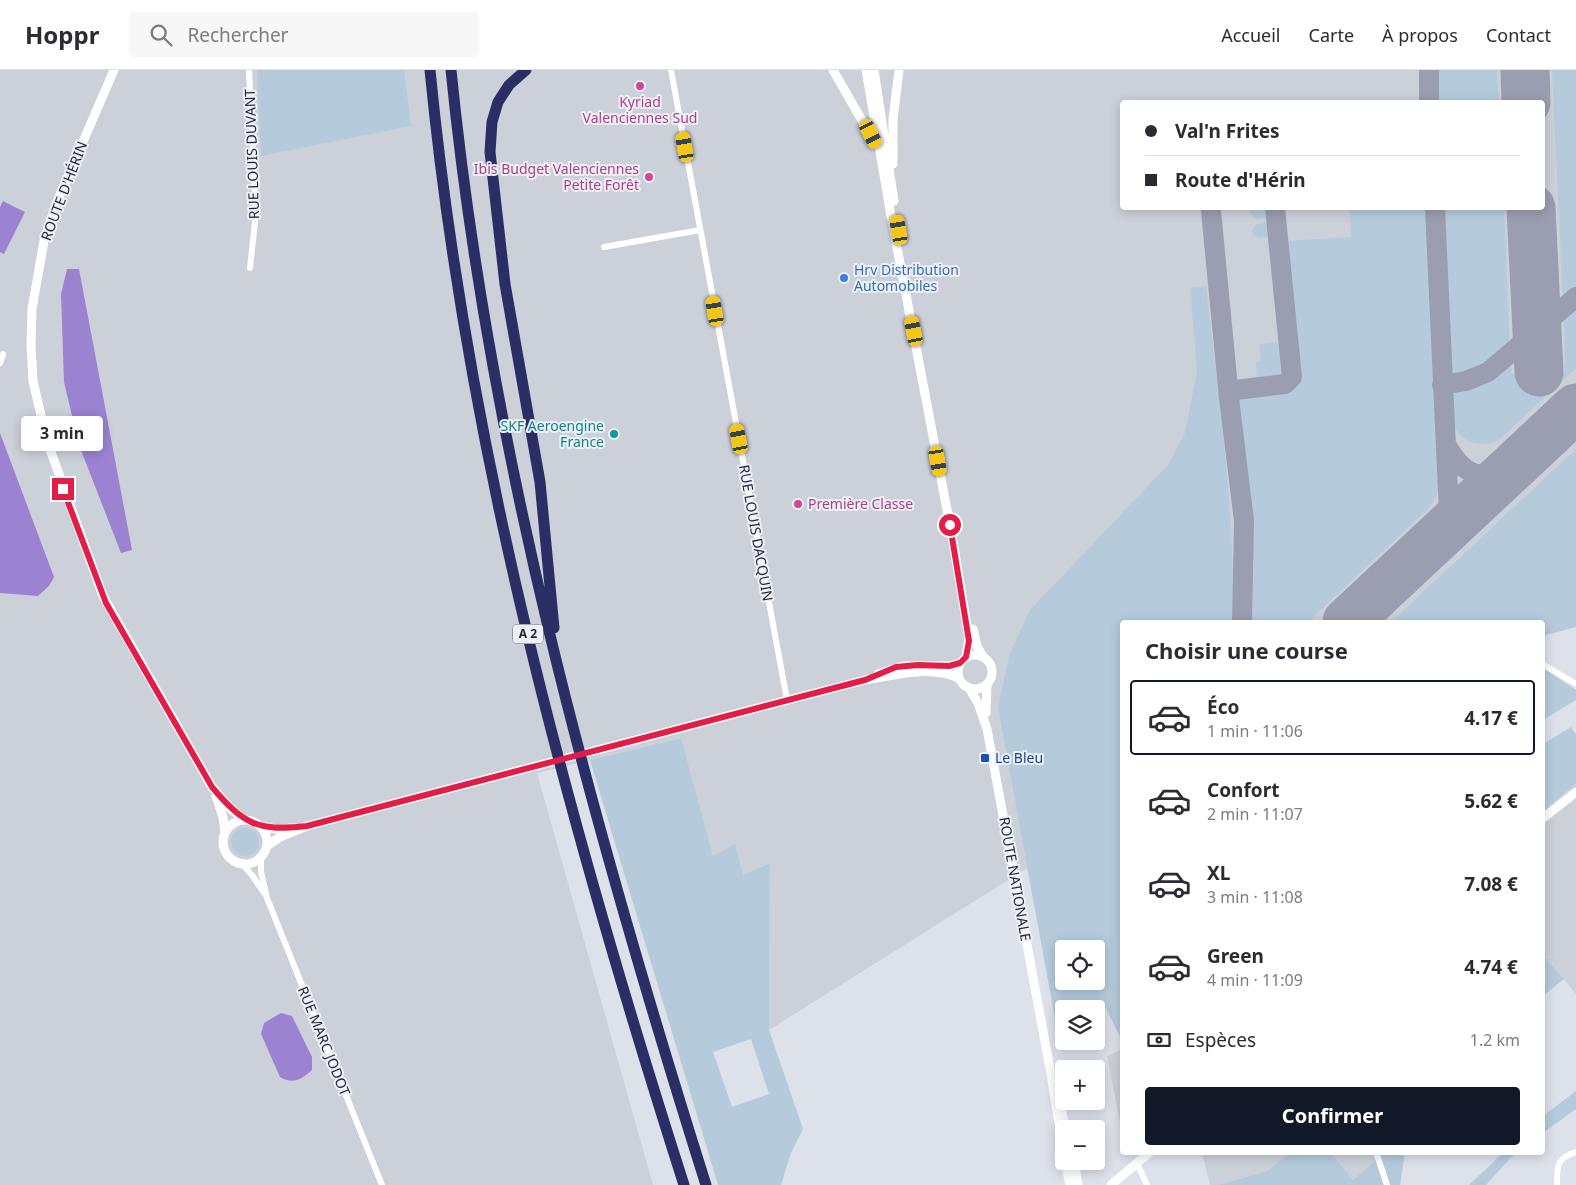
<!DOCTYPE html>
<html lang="fr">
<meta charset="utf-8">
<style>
:root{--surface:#fff;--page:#f7f7f7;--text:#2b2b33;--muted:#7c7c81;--line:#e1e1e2;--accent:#111827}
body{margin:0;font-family:"Noto Sans",sans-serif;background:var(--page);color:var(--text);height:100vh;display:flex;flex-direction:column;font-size:19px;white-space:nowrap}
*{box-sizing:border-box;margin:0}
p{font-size:16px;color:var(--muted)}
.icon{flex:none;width:28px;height:28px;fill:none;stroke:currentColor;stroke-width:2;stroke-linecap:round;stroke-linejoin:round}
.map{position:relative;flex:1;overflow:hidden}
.panel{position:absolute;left:1120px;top:550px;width:425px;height:535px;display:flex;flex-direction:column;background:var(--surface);border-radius:5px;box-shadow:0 2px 12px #0003}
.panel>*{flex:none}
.banner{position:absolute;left:1120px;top:30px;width:425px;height:110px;border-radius:5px;box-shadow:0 2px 12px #0003;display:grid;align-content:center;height:110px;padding:0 25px;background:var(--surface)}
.tools{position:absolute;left:1055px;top:870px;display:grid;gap:10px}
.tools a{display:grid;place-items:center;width:50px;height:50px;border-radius:5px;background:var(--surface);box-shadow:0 2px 12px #0003;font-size:25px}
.end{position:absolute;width:22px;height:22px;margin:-11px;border:6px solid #e11d48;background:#fff;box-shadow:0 0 0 2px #fff}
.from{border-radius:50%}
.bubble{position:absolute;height:35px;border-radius:5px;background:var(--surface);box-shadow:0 2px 12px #0003;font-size:16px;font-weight:700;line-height:35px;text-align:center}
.car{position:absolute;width:15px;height:30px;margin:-15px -8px;border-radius:6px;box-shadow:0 0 4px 1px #0007;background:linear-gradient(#f5c518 24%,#345 0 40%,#f5c518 0 76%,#345 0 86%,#f5c518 0)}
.banner b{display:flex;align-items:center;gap:18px;height:48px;font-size:19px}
.banner b+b{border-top:1px solid var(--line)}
.banner i{width:12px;height:12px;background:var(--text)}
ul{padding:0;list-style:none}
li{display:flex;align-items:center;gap:15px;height:75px;margin:0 10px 8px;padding:0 15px;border:2px solid transparent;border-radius:5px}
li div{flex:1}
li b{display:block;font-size:19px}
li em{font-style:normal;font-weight:700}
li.on{border-color:var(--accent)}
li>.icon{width:45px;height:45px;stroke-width:1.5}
h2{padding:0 25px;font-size:22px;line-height:60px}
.pay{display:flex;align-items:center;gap:12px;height:55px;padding:0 25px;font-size:19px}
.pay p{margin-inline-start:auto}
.button{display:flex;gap:10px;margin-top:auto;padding:10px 25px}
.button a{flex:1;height:58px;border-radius:5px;background:var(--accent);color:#fff;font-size:20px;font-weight:700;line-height:58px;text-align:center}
header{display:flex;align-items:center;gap:30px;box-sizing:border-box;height:70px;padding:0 25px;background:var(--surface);border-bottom:1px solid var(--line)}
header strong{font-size:24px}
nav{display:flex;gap:28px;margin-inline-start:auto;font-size:18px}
.search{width:350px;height:45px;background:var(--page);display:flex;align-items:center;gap:12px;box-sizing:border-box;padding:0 18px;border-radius:5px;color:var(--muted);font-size:19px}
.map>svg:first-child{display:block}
.built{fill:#ccd0d9;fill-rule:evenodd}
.green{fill:#b5cbdc;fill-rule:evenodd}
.water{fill:#9b83d1}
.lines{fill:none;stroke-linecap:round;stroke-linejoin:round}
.taxiway{stroke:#9b9eb0;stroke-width:20}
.runway{stroke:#9b9eb0;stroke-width:49}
.street{stroke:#fff;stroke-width:6}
.secondary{stroke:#fff;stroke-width:9}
.highway{stroke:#2a2e65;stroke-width:11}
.route{stroke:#e11d48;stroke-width:6}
.hotel-dot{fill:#d1479c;stroke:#edf1f6;stroke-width:2}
.shop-dot{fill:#3f7fe0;stroke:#edf1f6;stroke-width:2}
.culture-dot{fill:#0f9aa8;stroke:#edf1f6;stroke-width:2}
.transit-dot{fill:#1a4fb4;stroke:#edf1f6;stroke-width:2}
.labels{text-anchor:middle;stroke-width:4;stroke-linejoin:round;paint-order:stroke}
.shield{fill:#edf1f6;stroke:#5d6072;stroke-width:1}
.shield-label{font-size:12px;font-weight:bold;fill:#1f2239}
.hotel-label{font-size:14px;fill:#b23c85;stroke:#edf1f6}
.street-label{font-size:14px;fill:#1f2239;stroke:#edf1f6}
.shop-label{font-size:14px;fill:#366cbe;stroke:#edf1f6;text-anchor:start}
.culture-label{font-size:14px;fill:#0d838f;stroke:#edf1f6;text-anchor:end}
.transit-label{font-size:14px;fill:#164399;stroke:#edf1f6;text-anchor:start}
</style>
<header>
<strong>Hoppr</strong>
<div class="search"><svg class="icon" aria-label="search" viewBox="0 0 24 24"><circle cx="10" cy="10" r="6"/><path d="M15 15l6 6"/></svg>Rechercher</div>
<nav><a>Accueil</a><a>Carte</a><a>À propos</a><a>Contact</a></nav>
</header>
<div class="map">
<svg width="1576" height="1115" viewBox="0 0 1576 1115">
<rect width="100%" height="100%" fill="#dde1ea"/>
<!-- built -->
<path class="built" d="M0 0H1576V547L1542 552H1122V971L1106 938 1096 941V939H1064V950L1056 953 1027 798 769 960 770 793 743 805 713 786 680 668 537 703 653 1115H0ZM1122 32H1542V138H1122ZM1064 879H1096V911H1064Z
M1576 713V924L1543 883 1542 741Z
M1122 979V1063L1107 986Z
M1202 1083H1290L1267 1101 1218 1115H1210Z
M1331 1083H1384L1353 1110Z"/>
<!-- green -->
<path class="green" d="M257 0H404L411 56 261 86Z
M1437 0H1497L1499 32H1438Z
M1552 0H1576V221L1563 233Z
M1252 138H1272L1273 147 1257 149 1250 144Z
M1350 138H1426L1439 420 1430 437 1308 552H1246L1248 450 1235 332 1242 322 1287 318 1295 310 1283 171 1351 167Z
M1443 138H1504L1510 280 1482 301 1454 309H1452Z
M1273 152 1274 162 1271 167 1259 168 1253 165 1252 160 1257 154Z
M1206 216C1219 329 1235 439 1233 552H1122V971L1106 938 1096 941V939H1064V950L1056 953 998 637 1010 583 1030 540 1168 395 1185 363 1197 301 1190 218ZM1064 879H1096V911H1064Z
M1576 233V298L1499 370C1483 378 1458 373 1454 353 1452 343 1453 331 1452 321L1454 319 1487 309 1511 291 1512 304 1565 302 1564 244Z
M1285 271 1287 297 1278 312 1257 314 1256 292 1261 291 1259 274Z
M1576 379V557L1546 565 1543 569 1542 552H1391Z
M1543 598 1576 620V630L1543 650Z
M1571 657 1576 664V713L1543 741V674Z
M681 668 713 786 735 774 743 805 770 793 769 960 803 1059 791 1083 781 1115H718L590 690ZM751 969 769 1024 732 1037 713 982Z
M231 772a14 14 0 1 1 28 0a14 14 0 1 1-28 0Z
M1542 883 1564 909 1543 926H1542Z
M1576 1021V1039L1543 1063V1046Z
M1504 1082 1515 1083 1486 1115H1469Z
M1290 1083H1331L1353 1110 1384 1083H1405L1400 1115H1218L1267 1101Z"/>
<!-- water -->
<path class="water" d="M3 131 25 142 4 184 0 182V137Z
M67 199H79L132 480 121 483 79 375 64 312 61 224Z
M0 363 54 507 49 516 38 526 0 523Z
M281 943 292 946 312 987V1000C302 1009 293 1015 280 1007L261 964 264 953Z"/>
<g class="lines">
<!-- taxiway -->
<path class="taxiway" d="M1429 0V32
M1435 138 1449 443 1446 455 1438 466
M1211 141 1229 328
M1442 315 1466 311 1488 302 1576 227
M1446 374C1463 406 1481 412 1513 397
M1242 552 1244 451 1229 328 1235 320 1285 314 1292 307 1275 138"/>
<!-- runway -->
<path class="runway" d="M1525 0 1526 32
M1531 138 1539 302
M1347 552 1576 338"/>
<!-- street -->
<path class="street" d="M249 0 256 143 250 198
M671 0 787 630
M604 177 700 160
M0 293 3 284
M1542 594 1576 614
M261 787V802L267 828 382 1115
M242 794 252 805 264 823
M1376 1082 1387 1115
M1137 1093 1147 1115
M1557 1115C1557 1096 1556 1088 1576 1082"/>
<!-- secondary -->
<path class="secondary" d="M114 0 56 134 44 171 32 239 31 275 33 311 47 371 103 526 212 717 230 738 244 750
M833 0 875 73
M866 0 891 146 953 471 969 568 966 587
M874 0 894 131
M893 94V49L899 0
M973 559 977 576 983 587
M958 602a17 17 0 1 1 34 0a17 17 0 1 1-34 0Z
M878 604 903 596H949L960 593
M969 618 978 633 987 659 1051 1004 1064 1084
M986 643 987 614
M216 726 223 747 225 762
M1542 749 1576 722
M223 772a22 22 0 1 1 44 0a22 22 0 1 1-44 0Z
M260 756 276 759 295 758
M267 776 280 767 307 756 865 610C896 605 929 595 959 608
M1060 1035 1066 1059
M1065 1091 1070 1115
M1074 1091 1078 1115
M1111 1115 1150 1082"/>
<!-- highway -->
<path class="highway" d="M430 0C467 381 568 752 684 1115
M451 0C489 381 591 750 706 1115
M526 0 509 15 498 32 492 52 490 82 505 214 540 412 554 558"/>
</g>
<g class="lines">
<!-- route -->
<path class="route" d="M63 419 106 533 212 717C243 754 258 762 307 756L865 610 896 597 918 595 949 596 960 593 966 587 969 571 950 455"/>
</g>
<!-- markers -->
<g class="hotel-dot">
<circle cx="640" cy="16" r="5"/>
<circle cx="649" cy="107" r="5"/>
<circle cx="798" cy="434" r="5"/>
</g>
<circle class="shop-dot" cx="844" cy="208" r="5"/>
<circle class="culture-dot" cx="614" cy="364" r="5"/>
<rect class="transit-dot" x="980" y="683" width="10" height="10" rx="2.5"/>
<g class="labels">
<!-- shield labels -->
<rect class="shield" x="513" y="554.5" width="30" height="19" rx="4"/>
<g class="shield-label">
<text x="528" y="568">A 2</text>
</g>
<!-- hotel labels -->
<g class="hotel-label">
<text x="640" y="37">Kyriad<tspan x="640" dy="16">Valenciennes Sud</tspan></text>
<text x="639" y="104" text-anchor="end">Ibis Budget Valenciennes<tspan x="639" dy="16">Petite Forêt</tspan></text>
<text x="808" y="439" text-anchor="start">Première Classe</text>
</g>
<!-- street labels -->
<g class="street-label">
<text transform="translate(252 84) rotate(-92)" y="5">RUE LOUIS DUVANT</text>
<text transform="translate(64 121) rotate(-69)" y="5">ROUTE D'HÉRIN</text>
<text transform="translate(756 463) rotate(80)" y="5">RUE LOUIS DACQUIN</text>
<text transform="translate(1015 809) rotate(80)" y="5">ROUTE NATIONALE</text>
<text transform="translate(324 971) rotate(68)" y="5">RUE MARC JODOT</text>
</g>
<!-- shop labels -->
<g class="shop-label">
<text x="854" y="205">Hrv Distribution<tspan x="854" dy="16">Automobiles</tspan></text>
</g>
<!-- culture labels -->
<g class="culture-label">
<text x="604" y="361">SKF Aeroengine<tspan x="604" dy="16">France</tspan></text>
</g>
<!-- transit labels -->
<g class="transit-label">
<text x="995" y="693">Le Bleu</text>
</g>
</g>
</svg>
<div class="tools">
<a><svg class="icon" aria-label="locate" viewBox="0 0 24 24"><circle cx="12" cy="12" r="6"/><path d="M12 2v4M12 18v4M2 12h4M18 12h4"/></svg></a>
<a><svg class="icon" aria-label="layers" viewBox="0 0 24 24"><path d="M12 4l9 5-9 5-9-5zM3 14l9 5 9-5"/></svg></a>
<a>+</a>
<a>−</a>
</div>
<i class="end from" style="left:950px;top:455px"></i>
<i class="end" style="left:63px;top:419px"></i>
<div class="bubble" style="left:21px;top:346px;width:82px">3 min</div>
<i class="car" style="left:871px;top:64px;rotate:153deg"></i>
<i class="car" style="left:685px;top:77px;rotate:350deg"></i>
<i class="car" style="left:899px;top:160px;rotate:350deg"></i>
<i class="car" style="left:715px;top:241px;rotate:350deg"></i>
<i class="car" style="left:914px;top:261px;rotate:349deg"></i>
<i class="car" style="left:739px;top:369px;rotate:349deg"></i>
<i class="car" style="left:938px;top:391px;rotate:170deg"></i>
<div class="banner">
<b><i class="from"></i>Val'n Frites</b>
<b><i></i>Route d'Hérin</b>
</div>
<section class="panel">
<h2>Choisir une course</h2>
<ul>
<li class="on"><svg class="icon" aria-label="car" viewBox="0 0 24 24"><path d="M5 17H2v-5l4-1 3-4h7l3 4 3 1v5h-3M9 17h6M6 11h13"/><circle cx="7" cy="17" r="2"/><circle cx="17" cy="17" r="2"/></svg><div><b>Éco</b><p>1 min · 11:06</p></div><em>4.17 €</em></li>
<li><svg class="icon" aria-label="car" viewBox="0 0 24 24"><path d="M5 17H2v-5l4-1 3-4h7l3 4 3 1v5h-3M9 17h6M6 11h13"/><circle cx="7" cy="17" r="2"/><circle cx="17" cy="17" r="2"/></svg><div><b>Confort</b><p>2 min · 11:07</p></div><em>5.62 €</em></li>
<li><svg class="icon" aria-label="car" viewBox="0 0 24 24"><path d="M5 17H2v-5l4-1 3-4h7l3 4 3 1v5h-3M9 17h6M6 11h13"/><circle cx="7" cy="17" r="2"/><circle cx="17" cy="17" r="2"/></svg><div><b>XL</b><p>3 min · 11:08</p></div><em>7.08 €</em></li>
<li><svg class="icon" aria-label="car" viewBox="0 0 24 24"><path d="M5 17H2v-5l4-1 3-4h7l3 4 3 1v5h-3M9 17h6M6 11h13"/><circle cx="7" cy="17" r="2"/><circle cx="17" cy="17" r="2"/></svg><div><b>Green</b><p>4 min · 11:09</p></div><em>4.74 €</em></li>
</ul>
<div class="pay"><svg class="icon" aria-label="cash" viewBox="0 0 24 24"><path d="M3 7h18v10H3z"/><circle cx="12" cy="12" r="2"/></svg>Espèces<p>1.2 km</p></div>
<div class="button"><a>Confirmer</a></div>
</section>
</div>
